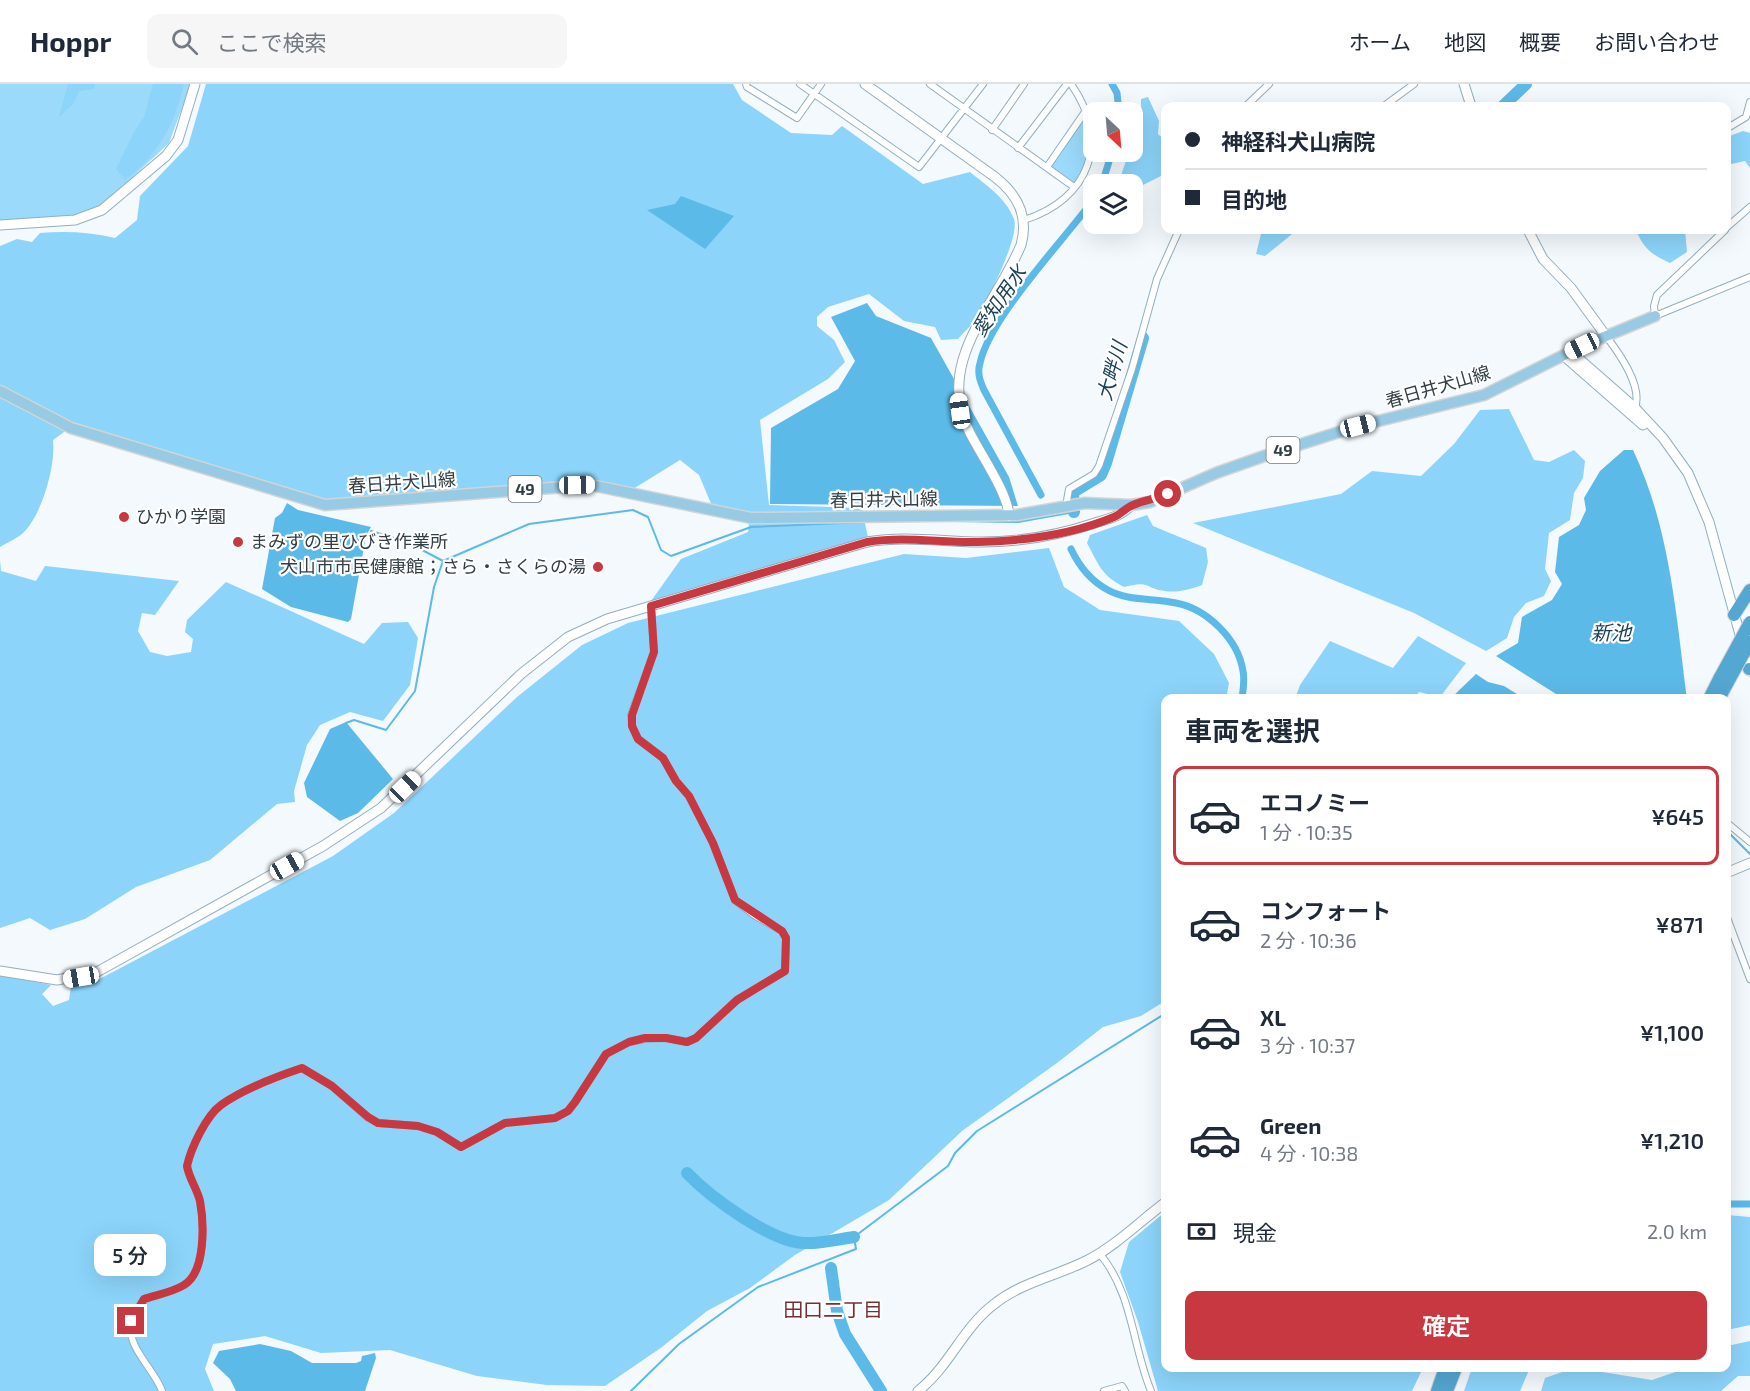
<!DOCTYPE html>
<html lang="ja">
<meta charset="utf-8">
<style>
:root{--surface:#fff;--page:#f6f6f7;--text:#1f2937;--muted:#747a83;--line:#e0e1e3;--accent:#c83841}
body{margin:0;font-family:"Exo 2","Noto Sans JP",sans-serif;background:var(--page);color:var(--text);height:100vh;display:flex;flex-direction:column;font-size:22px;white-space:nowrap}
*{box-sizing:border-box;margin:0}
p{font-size:20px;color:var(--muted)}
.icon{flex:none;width:33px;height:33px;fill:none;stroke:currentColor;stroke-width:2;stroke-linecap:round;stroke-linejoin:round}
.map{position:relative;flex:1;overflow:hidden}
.details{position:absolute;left:1161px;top:610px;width:570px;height:678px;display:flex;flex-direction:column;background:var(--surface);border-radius:12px;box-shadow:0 6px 24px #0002}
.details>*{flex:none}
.guide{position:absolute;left:1161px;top:18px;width:570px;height:132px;border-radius:12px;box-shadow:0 6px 24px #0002;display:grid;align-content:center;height:132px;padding:0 24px;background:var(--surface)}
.needle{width:39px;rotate:154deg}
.buttons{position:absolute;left:1083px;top:18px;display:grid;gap:12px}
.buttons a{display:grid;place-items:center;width:60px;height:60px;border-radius:12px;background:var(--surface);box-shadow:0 6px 24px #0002;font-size:30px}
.end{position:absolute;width:27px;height:27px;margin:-14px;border:8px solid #c83841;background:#fff;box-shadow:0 0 0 3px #fff}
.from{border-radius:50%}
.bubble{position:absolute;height:42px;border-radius:12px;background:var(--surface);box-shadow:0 6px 24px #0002;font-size:20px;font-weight:600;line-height:42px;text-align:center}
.car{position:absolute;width:18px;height:36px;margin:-18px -9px;border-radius:8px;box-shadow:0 0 4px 2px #0007;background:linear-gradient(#fff 24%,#345 0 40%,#fff 0 76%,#345 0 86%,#fff 0)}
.guide b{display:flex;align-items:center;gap:21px;height:57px;font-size:22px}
.guide b+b{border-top:2px solid var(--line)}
.guide i{width:15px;height:15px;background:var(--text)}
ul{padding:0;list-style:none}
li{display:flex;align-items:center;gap:18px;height:99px;margin:0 12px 9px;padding:0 12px;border:3px solid transparent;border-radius:12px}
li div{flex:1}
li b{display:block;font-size:22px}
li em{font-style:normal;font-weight:600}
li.active{border-color:var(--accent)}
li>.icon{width:54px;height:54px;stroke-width:1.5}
h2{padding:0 24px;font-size:27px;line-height:72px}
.pay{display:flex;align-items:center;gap:15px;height:66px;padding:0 24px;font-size:22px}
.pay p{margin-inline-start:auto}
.cta{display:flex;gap:12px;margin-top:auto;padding:12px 24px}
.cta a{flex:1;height:69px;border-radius:12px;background:var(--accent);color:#fff;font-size:24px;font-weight:600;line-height:69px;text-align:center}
header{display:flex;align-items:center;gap:36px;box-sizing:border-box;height:84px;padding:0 30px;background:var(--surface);border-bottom:2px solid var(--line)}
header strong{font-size:28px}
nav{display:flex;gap:33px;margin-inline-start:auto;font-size:21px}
.search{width:420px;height:54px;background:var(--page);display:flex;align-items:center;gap:15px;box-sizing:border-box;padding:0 21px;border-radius:12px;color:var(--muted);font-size:22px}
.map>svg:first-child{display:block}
.green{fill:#9bdafb}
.forest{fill:#8cd4fa}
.water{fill:#5cbae8}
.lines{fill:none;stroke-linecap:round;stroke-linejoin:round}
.stream{stroke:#5cbae8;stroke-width:2}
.canal{stroke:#5cbae8;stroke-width:7}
.river{stroke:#5cbae8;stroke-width:12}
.street-casing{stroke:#92afbf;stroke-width:8}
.secondary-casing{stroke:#92afbf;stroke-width:11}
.primary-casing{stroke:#d2d5d6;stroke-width:13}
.highway-casing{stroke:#d2d5d6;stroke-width:14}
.street{stroke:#fff;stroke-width:6}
.secondary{stroke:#fff;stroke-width:9}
.primary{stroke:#98cae3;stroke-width:10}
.highway{stroke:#53a7d1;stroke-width:12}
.highway-bridge-casing{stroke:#d2d5d6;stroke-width:14;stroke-linecap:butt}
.highway-bridge{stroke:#53a7d1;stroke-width:12}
.route{stroke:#c83841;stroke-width:8}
.poi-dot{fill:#c83841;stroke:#fff;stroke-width:2}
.labels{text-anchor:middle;stroke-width:4.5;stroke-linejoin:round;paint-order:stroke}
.shield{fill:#fff;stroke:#70797d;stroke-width:1.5}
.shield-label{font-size:16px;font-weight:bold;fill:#323f45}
.street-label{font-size:18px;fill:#323f45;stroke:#fff}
.poi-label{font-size:18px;fill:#323f45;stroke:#fff;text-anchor:start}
.water-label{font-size:20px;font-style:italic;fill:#1a4357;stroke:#fff}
.neighbourhood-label{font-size:20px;fill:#773030;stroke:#fff}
</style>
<header>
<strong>Hoppr</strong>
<div class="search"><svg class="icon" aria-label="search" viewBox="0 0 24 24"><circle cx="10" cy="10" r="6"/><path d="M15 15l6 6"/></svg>ここで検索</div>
<nav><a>ホーム</a><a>地図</a><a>概要</a><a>お問い合わせ</a></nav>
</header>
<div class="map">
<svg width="1750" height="1307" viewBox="0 0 1750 1307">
<rect width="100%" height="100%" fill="#f3f9fd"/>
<!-- green -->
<path class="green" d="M0 0H191L169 59 103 121 76 133 0 137Z
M1085 33 1088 76 1074 99 1051 83Z"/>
<!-- forest -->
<path class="forest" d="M68 0H95L94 5 79 7 74 19 59 33Z
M153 0H184C176 38 157 73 125 96L116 85 134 48 144 33Z
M206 0H733L742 16 791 49 832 51 842 42 923 100 970 88C986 101 1006 114 1014 135 1020 152 989 213 979 230 974 239 965 247 958 255L941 256 935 243 904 237 869 210 828 223 817 233V242L834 256 845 278 828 295 760 336 769 421 862 424 868 454 651 517 681 475 748 448 750 430 712 422 699 391 680 376 633 405 588 397 319 417 76 339 53 356C56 381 42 430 24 448 18 454 8 458 0 463V162L17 155 32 158 40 149C66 147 90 148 115 154L137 136 140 112 188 62Z
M1148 13 1159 37 1158 50 1165 56V90L1133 106 1132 100H1118L1129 68H1132L1133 56 1141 36V15Z
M1743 47 1750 49V84L1745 77 1727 81V53Z
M1262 146H1297L1265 172 1256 170Z
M1636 146H1685L1687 168 1670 179C1652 171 1643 164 1636 146Z
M1509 325 1534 376 1549 378 1574 366 1585 377 1583 394 1574 409 1570 436 1549 449 1545 485 1551 497 1544 512 1526 519 1514 533 1507 554 1486 567 1414 529 1193 439 1341 410 1372 387 1421 392 1454 360 1480 326Z
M1147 431 1153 442 1206 464 1208 478 1202 501C1191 505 1178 509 1165 507 1143 504 1152 496 1124 503 1101 491 1099 481 1087 459L1090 451Z
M1049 464 1064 503 1100 526 1179 537 1214 570 1229 599 1226 615H1166L1165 917 1141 932 1103 943 1057 979 962 1047 889 1116 795 1171 750 1204 707 1227 662 1263 605 1302 547 1301 477 1292 390 1266 321 1269 265 1252 213 1260 205 1285 214 1307H0V891L51 901 42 910 53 922 69 916 71 902 92 899 333 772 394 729 517 613 582 561 628 539 904 470 966 474Z
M0 476 1 487 36 497 45 482 179 497 155 531 142 529 138 547 150 568 167 572 191 568 193 555 185 548 187 536 226 498 364 560 382 539 408 538 418 554 410 601 383 637 350 628 320 641 307 661 294 707 295 718 277 720 210 776 136 803 85 835 50 846 30 834 0 844Z
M1418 552 1466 579 1440 613 1419 608 1414 615H1295L1300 601 1330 557 1393 584Z
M1165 1128 1166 1284H1423L1412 1307H1158L1138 1238 1120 1188 1129 1158Z
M1727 1131 1750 1133V1241L1727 1246Z
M1750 1257V1292H1738L1721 1307H1541L1545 1294 1568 1286 1596 1287 1652 1296 1687 1284H1726L1727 1262Z
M1472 1284H1530L1520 1307H1464Z"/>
<!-- water -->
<path class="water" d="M681 112 734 132 705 165 647 126 675 120Z
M867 219 876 232 931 254 1009 393 1018 422 770 420 771 344 838 305 855 277 831 233Z
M1624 366H1633C1670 444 1676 530 1687 615H1564L1496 572 1518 559 1522 533 1552 516 1562 500 1555 488 1559 453 1579 441 1586 426 1584 414 1600 387Z
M287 419 298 426 371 443 366 452 351 535 348 538 291 523 262 505 275 434 282 429Z
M1476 590 1488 598 1504 602 1525 615H1450Z
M346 638 393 695 358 729 340 737 307 713 304 699 330 645Z
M260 1260 291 1267 312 1279H356L361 1277 362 1272 375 1269 376 1274 365 1307H236L230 1295 213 1279 219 1267Z"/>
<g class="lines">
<!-- stream -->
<path class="stream" d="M953 437 1018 438 1074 428
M371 447 407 458 443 477
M346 639 354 636 386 646 415 607 434 503 443 477 529 440 633 426 648 433 661 466 671 472 751 443 866 438
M1726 746 1750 770
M631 1307 679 1260 758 1203 856 1165 854 1153 948 1082 955 1069 977 1047 1166 929"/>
<!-- canal -->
<path class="canal" d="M1112 0 1117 9 1119 28
M1102 100 1112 68
M1041 411 984 306C980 297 977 289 980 279 990 233 1064 156 1094 115
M1071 465C1079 482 1091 497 1108 506 1127 517 1154 514 1176 519 1207 525 1238 555 1243 587 1245 596 1243 606 1242 615
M1726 1120H1750"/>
<!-- river -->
<path class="river" d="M1503 22 1526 0
M1074 428 1073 408 1101 391 1106 379 1143 254
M687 1089C710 1113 771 1158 804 1159 820 1160 838 1155 854 1153
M831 1184 837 1227 845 1250 881 1307"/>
<!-- street casing -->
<g class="street-casing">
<path id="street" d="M746 0 747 3 797 34 821 0
M800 0 919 83 983 0
M930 0 1074 103
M1246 22 1269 0
M1384 22 1414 0
M1726 45 1746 33 1750 18
M992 46 1024 0
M1018 64 1067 0
M1047 83 1087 25
M1024 136C1090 115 1111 57 1071 0
M1726 144 1750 123
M1725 146 1657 211 1654 222 1655 232 1750 193
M1606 252C1619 269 1643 302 1635 324
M1066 422 1069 405 1094 390 1099 382 1132 285 1157 195 1179 146
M1726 738 1750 758
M1726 831 1750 895
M1100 1170C1133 1210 1132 1261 1151 1307
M162 1307C155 1286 127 1264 131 1240 132 1231 140 1222 144 1215 156 1211 173 1208 184 1201 206 1187 204 1139 200 1117 197 1105 189 1094 187 1082 191 1064 206 1032 221 1021 242 1006 278 992 302 984L332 1002 367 1033 378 1039 418 1042 437 1048 461 1063 505 1039 555 1034 568 1027 575 1018 606 970 629 958 645 955 666 954 687 958 696 954 737 916 785 887 786 854 782 847 754 831 735 816 713 759 689 712 676 697 663 674 638 655 632 642 631 631 654 568 651 522
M1104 1307 1122 1302 1125 1307"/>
</g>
<!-- secondary casing -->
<g class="secondary-casing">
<path id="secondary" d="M865 0 995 93C1018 111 1029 132 1021 161 996 222 933 279 970 349 981 371 1008 409 1009 432
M1464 0 1471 22
M0 141 75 136 102 126 166 72 178 56 195 0
M1528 146 1543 175 1571 204 1606 252
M1570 267 1635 324 1663 354 1688 389 1709 438 1750 587
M1563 271 1643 341
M1726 789 1750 779
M0 887 57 896 97 888 323 762 381 724 521 590 568 553 607 535 867 458C903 452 937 457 973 458 1014 459 1056 452 1095 439 1108 435 1122 432 1131 421
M918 1307C949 1283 962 1245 993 1221 1021 1198 1057 1192 1088 1176 1117 1161 1140 1137 1166 1118"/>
</g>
<!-- primary casing -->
<g class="primary-casing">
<path id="primary" d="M0 307 71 344 325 421 591 401 751 434 1017 431 1085 419 1131 421 1150 418 1216 389 1270 370 1358 342 1484 311 1582 262 1655 232"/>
</g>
<!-- highway casing -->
<g class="highway-casing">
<path id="highway" d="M1734 531 1750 506
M1749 585H1750
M1709 615 1720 593
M1719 615 1727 600
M1437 1307 1445 1284
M1447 1307 1456 1284"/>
</g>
<!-- street -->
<use href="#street" class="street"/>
<!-- secondary -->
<use href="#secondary" class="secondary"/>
<!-- primary -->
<use href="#primary" class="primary"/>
<!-- highway -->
<use href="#highway" class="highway"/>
<!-- highway-bridge casing -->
<g class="highway-bridge-casing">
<path id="highway-bridge" d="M1720 593 1750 538
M1727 600 1750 558"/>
</g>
<!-- highway-bridge -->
<use href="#highway-bridge" class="highway-bridge"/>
</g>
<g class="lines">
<!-- route -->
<path class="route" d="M131 1237 144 1215C156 1211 173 1208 184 1201 206 1188 204 1139 200 1117 197 1105 189 1094 187 1082 191 1064 206 1032 221 1021 242 1006 278 992 302 984L332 1002 368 1033 378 1039 418 1042 437 1048 461 1063 505 1039 555 1034 568 1027 575 1018 606 970 629 958 645 954H666L687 958 696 954 737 916 785 887 786 854 782 847 735 816 713 759 689 712 676 697 663 674 638 655 632 642V631L654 568 651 522 867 458C905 452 941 459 978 458 1024 457 1071 451 1114 433 1121 430 1127 423 1133 421 1144 416 1156 415 1168 410"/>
</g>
<!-- markers -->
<g class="poi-dot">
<circle cx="124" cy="433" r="6"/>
<circle cx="238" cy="458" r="6"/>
<circle cx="598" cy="483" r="6"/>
</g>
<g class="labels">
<!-- shield labels -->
<g class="shield">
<rect x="1266.5" y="353" width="33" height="26" rx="4.5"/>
<rect x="508.5" y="392" width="33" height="26" rx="4.5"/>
</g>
<g class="shield-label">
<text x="1283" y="372">49</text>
<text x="525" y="411">49</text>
</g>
<!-- street labels -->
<g class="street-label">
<text transform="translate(1438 303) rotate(-16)" y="6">春日井犬山線</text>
<text transform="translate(402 399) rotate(-4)" y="6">春日井犬山線</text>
<text transform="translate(884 416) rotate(-1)" y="6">春日井犬山線</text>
</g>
<!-- poi labels -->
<g class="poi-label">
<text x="136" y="439">ひかり学園</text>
<text x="250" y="464">まみずの里ひびき作業所</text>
<text x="586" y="489" text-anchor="end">犬山市市民健康館；さら・さくらの湯</text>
</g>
<!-- water labels -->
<g class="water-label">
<text transform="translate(999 217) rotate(-56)" y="7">愛知用水</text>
<text transform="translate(1112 287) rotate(-74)" y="7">大畔川</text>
<text x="1611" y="556">新池</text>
</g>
<!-- neighbourhood labels -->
<g class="neighbourhood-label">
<text x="833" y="1233">田口二丁目</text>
</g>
</g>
</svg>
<div class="buttons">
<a><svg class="needle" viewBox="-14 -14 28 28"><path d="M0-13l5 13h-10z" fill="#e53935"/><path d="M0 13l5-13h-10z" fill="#747a83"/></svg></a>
<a><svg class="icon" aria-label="layers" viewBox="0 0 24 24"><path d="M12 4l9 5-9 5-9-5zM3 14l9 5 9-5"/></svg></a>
</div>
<i class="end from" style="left:1168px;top:410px"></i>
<i class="end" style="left:131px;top:1237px"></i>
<div class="bubble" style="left:94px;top:1150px;width:72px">5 分</div>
<i class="car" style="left:1582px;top:262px;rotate:245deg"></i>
<i class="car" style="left:960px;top:327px;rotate:352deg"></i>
<i class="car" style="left:1358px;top:342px;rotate:76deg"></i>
<i class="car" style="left:577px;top:401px;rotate:89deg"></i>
<i class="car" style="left:405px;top:703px;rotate:46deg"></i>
<i class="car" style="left:287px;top:782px;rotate:61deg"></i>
<i class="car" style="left:81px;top:893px;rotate:260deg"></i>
<div class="guide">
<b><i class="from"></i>神経科犬山病院</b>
<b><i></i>目的地</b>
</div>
<section class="details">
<h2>車両を選択</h2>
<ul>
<li class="active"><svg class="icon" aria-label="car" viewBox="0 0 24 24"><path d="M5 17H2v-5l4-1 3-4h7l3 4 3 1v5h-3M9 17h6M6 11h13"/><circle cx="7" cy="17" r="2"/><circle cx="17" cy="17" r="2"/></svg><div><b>エコノミー</b><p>1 分 · 10:35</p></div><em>¥645</em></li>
<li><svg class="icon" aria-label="car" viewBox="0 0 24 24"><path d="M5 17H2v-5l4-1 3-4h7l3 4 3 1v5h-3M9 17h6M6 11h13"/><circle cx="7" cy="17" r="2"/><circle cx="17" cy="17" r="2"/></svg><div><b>コンフォート</b><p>2 分 · 10:36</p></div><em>¥871</em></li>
<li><svg class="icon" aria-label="car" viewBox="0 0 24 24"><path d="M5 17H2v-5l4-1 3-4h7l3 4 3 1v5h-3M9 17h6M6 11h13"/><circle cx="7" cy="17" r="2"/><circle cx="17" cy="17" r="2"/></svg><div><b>XL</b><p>3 分 · 10:37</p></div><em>¥1,100</em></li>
<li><svg class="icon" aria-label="car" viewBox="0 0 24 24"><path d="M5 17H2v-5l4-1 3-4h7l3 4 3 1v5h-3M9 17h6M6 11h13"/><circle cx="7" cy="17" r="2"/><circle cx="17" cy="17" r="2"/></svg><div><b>Green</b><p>4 分 · 10:38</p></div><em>¥1,210</em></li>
</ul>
<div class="pay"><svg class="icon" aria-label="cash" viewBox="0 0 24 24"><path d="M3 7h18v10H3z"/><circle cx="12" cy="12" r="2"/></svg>現金<p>2.0 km</p></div>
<div class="cta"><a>確定</a></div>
</section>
</div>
